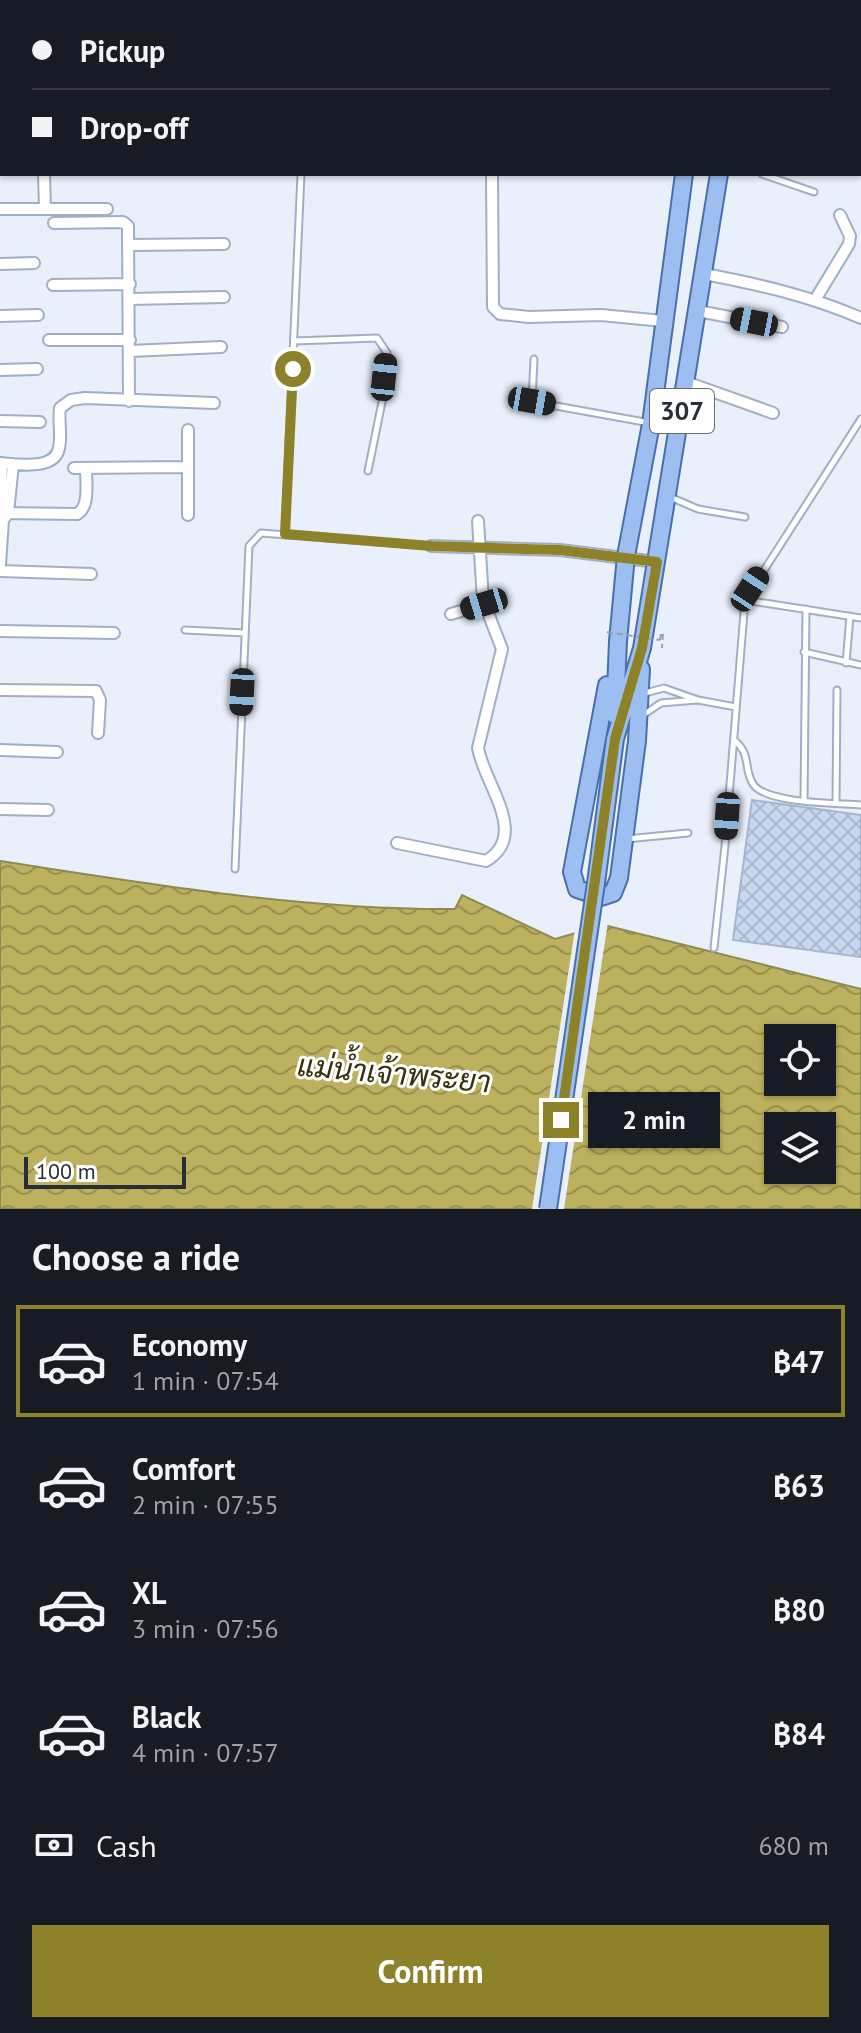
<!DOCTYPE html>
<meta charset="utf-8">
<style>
:root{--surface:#171b24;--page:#20242c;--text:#f1f3f6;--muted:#9ea1a6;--line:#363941;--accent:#8d822a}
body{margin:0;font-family:"PT Sans",Sarabun,sans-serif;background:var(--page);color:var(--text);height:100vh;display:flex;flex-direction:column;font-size:30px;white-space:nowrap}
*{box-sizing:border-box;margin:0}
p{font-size:26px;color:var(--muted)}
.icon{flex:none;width:44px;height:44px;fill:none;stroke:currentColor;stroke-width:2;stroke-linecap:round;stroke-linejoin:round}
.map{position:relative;height:1209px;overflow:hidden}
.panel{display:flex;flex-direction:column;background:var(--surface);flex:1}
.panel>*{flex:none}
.banner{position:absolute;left:0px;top:0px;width:862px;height:176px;box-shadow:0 2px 6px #0004;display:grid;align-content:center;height:176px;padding:0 32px;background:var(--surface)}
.buttons{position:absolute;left:764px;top:1024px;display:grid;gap:16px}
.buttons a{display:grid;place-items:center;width:72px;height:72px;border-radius:0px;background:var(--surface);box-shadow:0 2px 6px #0004;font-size:40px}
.scale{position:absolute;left:24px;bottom:20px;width:162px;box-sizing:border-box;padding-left:8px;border:4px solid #282e37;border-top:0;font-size:22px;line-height:28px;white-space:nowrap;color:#282e37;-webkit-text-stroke:6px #fff;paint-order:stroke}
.end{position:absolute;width:36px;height:36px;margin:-18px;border:10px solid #8d822a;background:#fff;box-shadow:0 0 0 4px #fff}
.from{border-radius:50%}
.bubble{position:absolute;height:56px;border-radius:0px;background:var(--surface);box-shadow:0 2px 6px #0004;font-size:26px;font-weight:700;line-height:56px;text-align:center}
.car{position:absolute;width:24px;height:48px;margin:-24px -12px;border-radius:10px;box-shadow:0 0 6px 2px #0007;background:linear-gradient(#222 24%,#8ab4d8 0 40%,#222 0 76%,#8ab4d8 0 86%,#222 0)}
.banner b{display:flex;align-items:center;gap:28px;height:76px;font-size:30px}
.banner b+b{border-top:2px solid var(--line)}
.banner i{width:20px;height:20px;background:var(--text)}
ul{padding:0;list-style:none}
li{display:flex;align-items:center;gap:24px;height:112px;margin:0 16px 12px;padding:0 16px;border:4px solid transparent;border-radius:0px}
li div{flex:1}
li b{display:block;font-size:30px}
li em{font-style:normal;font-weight:700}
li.selected{border-color:var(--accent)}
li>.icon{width:72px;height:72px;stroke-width:1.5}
h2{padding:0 32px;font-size:36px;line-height:96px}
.pay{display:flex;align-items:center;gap:20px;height:88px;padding:0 32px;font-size:30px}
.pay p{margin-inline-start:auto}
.cta{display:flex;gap:16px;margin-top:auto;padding:16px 32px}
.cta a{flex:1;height:92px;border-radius:0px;background:var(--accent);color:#fff;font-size:32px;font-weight:700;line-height:92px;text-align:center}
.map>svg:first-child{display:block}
.water{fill:url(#water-waves);stroke:#8f8a52;stroke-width:2;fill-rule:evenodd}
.pier{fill:#eaf0fb}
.building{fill:url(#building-cross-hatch);stroke:#a6b6ce;stroke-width:2}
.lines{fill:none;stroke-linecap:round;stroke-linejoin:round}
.service-casing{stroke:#9fafc7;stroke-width:9}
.minor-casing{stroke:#9fafc7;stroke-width:14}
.primary-casing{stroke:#4970a9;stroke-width:20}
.path{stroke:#999fa9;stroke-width:2;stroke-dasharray:6 4;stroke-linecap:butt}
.service{stroke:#fff;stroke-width:5}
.minor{stroke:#fff;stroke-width:10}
.primary{stroke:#9dbef0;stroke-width:16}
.primary-bridge-casing{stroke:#4970a9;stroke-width:20;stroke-linecap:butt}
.path-bridge{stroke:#999fa9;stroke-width:2;stroke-dasharray:6 4;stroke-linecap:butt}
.primary-bridge{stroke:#9dbef0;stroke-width:16}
.route{stroke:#8d822a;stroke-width:10}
.labels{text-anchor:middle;stroke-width:6;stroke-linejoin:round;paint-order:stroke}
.shield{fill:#fff;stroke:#686d73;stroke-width:2}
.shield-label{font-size:26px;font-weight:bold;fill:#282e37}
.water-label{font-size:30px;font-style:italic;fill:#35310c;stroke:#fff}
</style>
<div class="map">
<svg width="861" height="1209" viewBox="0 0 861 1209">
<defs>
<pattern id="water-waves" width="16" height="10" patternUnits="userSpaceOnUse" patternTransform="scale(2)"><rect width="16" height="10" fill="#bbb15e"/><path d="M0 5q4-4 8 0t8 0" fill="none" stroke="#98904e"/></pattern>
<pattern id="building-cross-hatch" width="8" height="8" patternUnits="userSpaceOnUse" patternTransform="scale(2)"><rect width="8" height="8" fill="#c8d8f1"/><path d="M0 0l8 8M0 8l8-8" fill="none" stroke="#acbacf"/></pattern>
</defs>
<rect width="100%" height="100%" fill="#eaf0fb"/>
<!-- water -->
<path class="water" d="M0 861C151 884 302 910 455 909L462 895 555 939 604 925 861 989V1209H0ZM778 1038H822V1082H778ZM778 1126H822V1170H778Z"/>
<!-- pier -->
<path class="pier" d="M604 921 608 922 564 1209H532L575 929Z"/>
<!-- building -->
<path class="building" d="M752 800 861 815V957L733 940Z"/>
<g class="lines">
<!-- service casing -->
<g class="service-casing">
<path id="service" d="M782 2V0
M822 2V0
M762 174 814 192
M294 341 377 338 387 353 382 402 368 471
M512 398 650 423
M532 401 534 359
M670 497 698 509 745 517
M285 534 301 174
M745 600 861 618
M185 630 245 633
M804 652 861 665
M846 663 850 616
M645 693 664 688 698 700 736 707
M643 715 661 703 697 700
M734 740C752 755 743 768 753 784 766 804 838 803 861 805
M804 800 806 609
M836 803 837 690
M626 839 688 833
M235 869 249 546 261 533 430 546
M714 948 725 846 745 600 861 419"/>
</g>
<!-- minor casing -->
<g class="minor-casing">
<path id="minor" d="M0 99H2
M0 156H2
M44 174 45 209
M492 174 493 307 500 314 529 317 601 315 663 321
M0 209H107
M54 223 123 222 128 226 129 401
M130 245 224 244
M0 264 34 263
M704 274C758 284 810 296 861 318
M53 285 130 284
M130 299 224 297
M815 300 849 244 850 236 840 215
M698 311 782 327
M0 316 38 315
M49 340H130
M130 351 221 347
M0 370 37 369
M686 382 773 413
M0 421 40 422
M0 463C17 464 55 471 59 448 62 435 58 421 60 408L71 400 85 398 214 403
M74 468 187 467
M0 512 2 463
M0 513 77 514C90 507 86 483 86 468
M188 515V430
M431 546 560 550 657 562
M0 565 3 520 8 513 13 464
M0 571 91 574
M451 614 484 604
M0 631 114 633
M0 690 96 691 100 700 98 733
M0 750 57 752
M0 809 48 810
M397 843 486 861C530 835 484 784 478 748L502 649 483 600 478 521"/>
</g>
<!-- primary casing -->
<g class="primary-casing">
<path id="primary" d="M708 2 709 0
M745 2 746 0
M607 685 572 872 577 889 601 897 613 893 619 878 637 741 641 669
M615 715 618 641 626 556 651 424 684 174
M596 883 615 739 642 648 719 174"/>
</g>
<!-- path -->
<path class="path" d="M660 640 661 633H663L662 648"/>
<!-- service -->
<use href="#service" class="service"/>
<!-- minor -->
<use href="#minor" class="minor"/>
<!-- primary -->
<use href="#primary" class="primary"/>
<!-- primary-bridge casing -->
<g class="primary-bridge-casing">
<path id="primary-bridge" d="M548 1209 596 883"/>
</g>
<!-- path-bridge -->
<path class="path-bridge" d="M607 632 660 640"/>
<!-- primary-bridge -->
<use href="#primary-bridge" class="primary-bridge"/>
</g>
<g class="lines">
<!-- route -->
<path class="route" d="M293 369 285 534 431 546 560 550 657 562 642 648 615 739 561 1120"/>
</g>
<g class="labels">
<!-- shield labels -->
<rect class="shield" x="650" y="389" width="64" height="44" rx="6"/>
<g class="shield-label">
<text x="682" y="420">307</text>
</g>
<!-- water labels -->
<g class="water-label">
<text transform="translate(394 1074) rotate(5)" y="10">แม่น้ำเจ้าพระยา</text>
</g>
</g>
</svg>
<div class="buttons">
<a><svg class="icon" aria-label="locate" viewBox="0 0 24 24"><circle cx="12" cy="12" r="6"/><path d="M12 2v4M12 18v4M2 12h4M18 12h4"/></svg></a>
<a><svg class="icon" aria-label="layers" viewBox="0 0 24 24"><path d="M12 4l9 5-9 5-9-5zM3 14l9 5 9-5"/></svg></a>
</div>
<div class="scale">100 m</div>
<i class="end from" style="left:293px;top:369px"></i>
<i class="end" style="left:561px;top:1120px"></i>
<div class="bubble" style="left:588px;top:1092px;width:132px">2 min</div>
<i class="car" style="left:754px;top:322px;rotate:281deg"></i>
<i class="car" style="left:384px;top:377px;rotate:6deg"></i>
<i class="car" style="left:532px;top:401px;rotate:100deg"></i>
<i class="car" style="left:750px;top:589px;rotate:33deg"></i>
<i class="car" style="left:484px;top:604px;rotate:253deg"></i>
<i class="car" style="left:242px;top:692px;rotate:183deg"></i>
<i class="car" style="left:727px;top:816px;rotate:184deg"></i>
<div class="banner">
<b><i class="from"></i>Pickup</b>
<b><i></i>Drop-off</b>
</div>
</div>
<section class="panel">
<h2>Choose a ride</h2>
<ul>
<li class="selected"><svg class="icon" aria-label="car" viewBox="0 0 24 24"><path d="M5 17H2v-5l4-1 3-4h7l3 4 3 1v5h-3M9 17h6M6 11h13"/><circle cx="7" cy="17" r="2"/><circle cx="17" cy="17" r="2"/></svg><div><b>Economy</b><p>1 min · 07:54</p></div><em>฿47</em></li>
<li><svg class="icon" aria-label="car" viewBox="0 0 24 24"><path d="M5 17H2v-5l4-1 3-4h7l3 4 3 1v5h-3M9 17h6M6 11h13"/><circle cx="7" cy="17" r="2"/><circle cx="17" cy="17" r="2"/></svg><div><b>Comfort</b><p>2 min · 07:55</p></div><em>฿63</em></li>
<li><svg class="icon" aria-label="car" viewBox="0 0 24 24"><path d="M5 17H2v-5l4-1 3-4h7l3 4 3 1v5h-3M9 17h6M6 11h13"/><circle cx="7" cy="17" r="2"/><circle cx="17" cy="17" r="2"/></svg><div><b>XL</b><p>3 min · 07:56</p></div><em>฿80</em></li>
<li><svg class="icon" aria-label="car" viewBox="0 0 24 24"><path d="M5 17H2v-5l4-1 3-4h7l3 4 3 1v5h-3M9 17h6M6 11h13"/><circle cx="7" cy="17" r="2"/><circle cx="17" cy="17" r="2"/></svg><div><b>Black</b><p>4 min · 07:57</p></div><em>฿84</em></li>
</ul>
<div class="pay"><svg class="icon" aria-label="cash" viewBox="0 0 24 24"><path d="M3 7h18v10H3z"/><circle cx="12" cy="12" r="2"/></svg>Cash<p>680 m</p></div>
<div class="cta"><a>Confirm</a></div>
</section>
